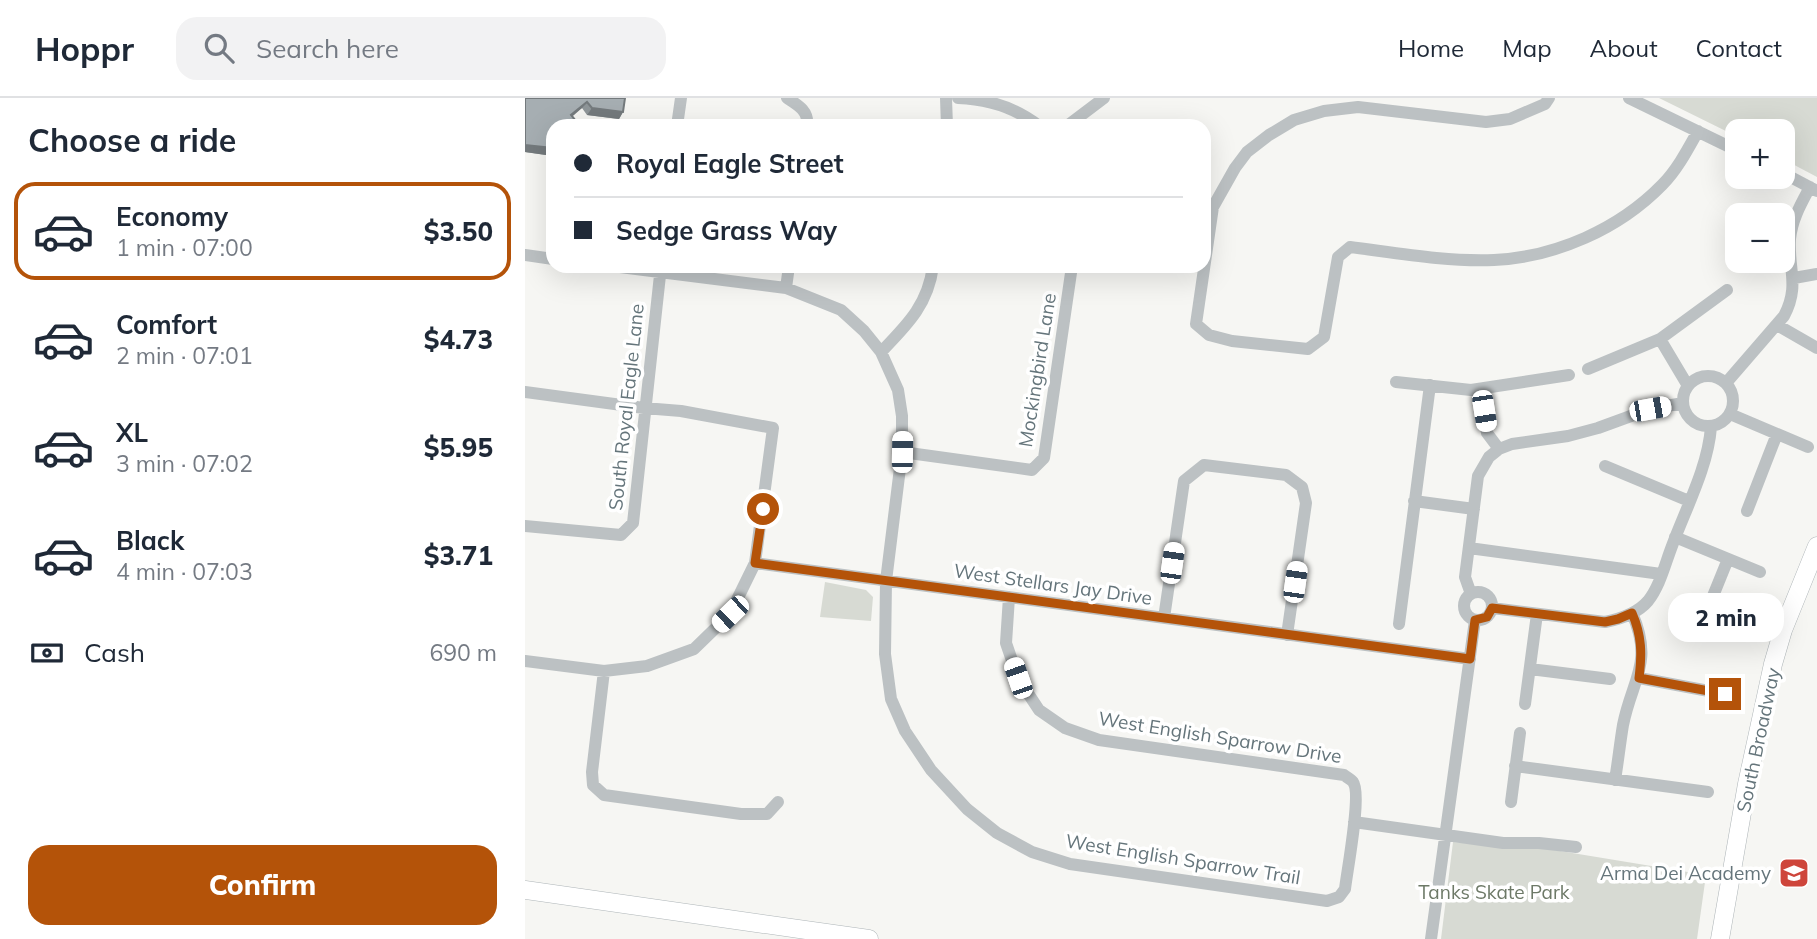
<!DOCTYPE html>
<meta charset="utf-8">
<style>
:root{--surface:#fff;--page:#f2f2f3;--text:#1f2937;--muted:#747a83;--line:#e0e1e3;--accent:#b45309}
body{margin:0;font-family:Mulish,sans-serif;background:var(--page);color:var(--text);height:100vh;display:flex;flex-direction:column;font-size:26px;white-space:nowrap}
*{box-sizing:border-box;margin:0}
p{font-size:23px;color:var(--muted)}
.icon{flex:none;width:38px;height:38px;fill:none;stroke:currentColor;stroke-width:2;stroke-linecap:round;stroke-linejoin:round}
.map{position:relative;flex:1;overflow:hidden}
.side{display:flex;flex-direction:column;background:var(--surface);width:525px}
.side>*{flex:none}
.banner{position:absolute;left:21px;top:21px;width:665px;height:154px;border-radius:21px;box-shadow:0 7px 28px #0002;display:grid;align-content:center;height:154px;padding:0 28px;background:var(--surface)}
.tools{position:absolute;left:1200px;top:21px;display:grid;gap:14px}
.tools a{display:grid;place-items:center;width:70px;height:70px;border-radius:14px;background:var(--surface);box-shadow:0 7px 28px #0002;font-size:35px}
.end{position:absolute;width:32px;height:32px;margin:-16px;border:9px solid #b45309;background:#fff;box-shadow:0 0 0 4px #fff}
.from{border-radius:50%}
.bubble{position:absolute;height:49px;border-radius:21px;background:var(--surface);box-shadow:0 7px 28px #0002;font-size:23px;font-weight:800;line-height:49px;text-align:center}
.car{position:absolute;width:21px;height:42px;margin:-21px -10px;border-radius:9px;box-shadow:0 0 5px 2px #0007;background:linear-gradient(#fff 24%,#345 0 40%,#fff 0 76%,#345 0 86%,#fff 0)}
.banner b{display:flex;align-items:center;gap:24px;height:66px;font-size:26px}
.banner b+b{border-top:2px solid var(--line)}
.banner i{width:18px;height:18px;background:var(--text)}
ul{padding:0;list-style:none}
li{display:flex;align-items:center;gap:21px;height:98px;margin:0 14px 10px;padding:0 14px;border:4px solid transparent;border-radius:21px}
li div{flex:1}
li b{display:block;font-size:26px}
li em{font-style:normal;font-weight:800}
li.on{border-color:var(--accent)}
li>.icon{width:63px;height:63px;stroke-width:1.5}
h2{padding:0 28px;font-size:32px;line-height:84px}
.pay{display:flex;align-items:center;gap:18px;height:77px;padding:0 28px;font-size:26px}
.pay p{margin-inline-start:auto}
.primary-button{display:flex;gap:14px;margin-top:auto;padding:14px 28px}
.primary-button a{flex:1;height:80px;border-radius:21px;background:var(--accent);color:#fff;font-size:28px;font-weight:800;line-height:80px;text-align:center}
header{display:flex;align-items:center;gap:42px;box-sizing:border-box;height:98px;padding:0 35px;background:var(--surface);border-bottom:2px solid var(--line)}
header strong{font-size:33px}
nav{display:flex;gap:38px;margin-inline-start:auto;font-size:24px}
.search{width:490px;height:63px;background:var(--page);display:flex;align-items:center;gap:18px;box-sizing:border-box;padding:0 24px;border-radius:21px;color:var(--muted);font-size:26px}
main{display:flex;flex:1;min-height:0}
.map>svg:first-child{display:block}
.green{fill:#d7dad3}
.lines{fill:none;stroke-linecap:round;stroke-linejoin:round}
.secondary-casing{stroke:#aeb5b8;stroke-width:19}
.street{stroke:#bcc1c3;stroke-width:12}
.secondary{stroke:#fff;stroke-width:18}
.wall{fill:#8f9699}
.shaded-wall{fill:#747a7d}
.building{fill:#a6aeb2;stroke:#747a7d;stroke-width:2}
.route{stroke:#b45309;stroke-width:9}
.labels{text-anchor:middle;stroke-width:7;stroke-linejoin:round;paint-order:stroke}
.street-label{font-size:19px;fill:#65757b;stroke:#fff}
.poi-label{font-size:19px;fill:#65757b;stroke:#fff;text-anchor:end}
.park-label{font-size:19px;fill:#6d7967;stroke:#fff}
</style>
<header>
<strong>Hoppr</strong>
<div class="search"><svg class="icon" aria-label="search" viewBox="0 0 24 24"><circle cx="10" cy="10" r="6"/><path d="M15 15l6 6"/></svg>Search here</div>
<nav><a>Home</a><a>Map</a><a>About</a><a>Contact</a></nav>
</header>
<main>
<section class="side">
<h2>Choose a ride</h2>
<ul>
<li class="on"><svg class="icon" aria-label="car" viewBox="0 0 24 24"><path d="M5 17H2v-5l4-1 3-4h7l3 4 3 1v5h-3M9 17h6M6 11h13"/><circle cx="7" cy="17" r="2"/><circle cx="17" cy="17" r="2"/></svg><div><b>Economy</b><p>1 min · 07:00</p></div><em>$3.50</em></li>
<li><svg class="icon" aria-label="car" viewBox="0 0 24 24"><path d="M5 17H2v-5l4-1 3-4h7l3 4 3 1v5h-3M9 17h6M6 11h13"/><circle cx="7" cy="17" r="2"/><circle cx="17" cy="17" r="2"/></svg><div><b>Comfort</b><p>2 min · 07:01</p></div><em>$4.73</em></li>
<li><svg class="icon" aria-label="car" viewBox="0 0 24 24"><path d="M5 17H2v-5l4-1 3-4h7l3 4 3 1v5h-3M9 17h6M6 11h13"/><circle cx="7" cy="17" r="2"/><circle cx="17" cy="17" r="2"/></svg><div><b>XL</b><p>3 min · 07:02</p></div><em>$5.95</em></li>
<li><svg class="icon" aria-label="car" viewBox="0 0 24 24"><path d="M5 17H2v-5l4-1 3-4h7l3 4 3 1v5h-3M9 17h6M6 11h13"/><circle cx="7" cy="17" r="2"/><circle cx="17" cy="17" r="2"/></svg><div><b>Black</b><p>4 min · 07:03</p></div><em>$3.71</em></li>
</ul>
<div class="pay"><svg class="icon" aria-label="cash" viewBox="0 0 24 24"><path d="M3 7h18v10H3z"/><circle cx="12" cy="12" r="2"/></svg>Cash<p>690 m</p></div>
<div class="primary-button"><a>Confirm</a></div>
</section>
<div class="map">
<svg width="1292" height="841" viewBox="0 0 1292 841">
<rect width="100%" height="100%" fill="#f6f6f3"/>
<!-- green -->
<path class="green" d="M1134 0H1292V79L1258 61V33H1213V39Z
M300 484 341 492 348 499 346 523 295 519Z
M928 744 1023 751 1181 777 1172 841H916Z"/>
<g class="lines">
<!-- secondary casing -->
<g class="secondary-casing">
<path id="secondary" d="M0 792 344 841
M1195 841 1222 686 1248 566 1258 532 1292 448"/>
</g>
<!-- street -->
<path class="street" d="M262 0C273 7 284 13 282 28
M421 0 422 28
M433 0C462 1 491 10 514 28
M1024 0 1020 6 985 21 961 24 833 9 799 13 769 22 744 37 722 54 710 70 688 109 671 226 684 237 707 243 783 251 799 239 813 159 825 149C872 155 922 164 969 162 1031 159 1094 131 1137 87 1152 72 1163 51 1173 33
M1104 0 1213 53
M152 28 156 0
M542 28 579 0
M1258 75 1292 93
M0 157 28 161
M87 168 261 190 316 212 339 233 356 254 373 292 377 318V354L361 483 360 556 366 601 380 633 406 672 442 711 472 735 507 754 545 766 802 803 814 799 820 791C822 773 837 695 828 684 828 683 820 678 819 677L574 642 540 630 514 612 493 580 481 545 484 499
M1269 180 1292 176
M261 190 264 168
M1252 227 1292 250
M1135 241 1163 288
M356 254C382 227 403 207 408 168
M1063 271 1135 241 1202 192
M1158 303a25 25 0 1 1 50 0a25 25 0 1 1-50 0Z
M871 284 946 292 1044 277
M1201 285 1259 218C1275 188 1263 171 1265 141 1267 121 1276 106 1285 89
M955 292 962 335 974 351
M0 294 119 310 156 313 248 330 230 465 205 516 169 551 122 568 79 573 0 563
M1205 316 1283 349
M377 354 507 372 519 360 547 168
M1080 368 1164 403
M889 403 949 411
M1222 413 1252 336
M0 428 96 437 108 425 136 168
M1150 439 1235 474
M944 450 1136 476
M230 465 945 561
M939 508a14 14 0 1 1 28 0a14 14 0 1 1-28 0Z
M946 496 940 479 953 378 964 359 974 351 987 346 1043 338 1073 330 1125 311 1158 305
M967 510 1080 524C1095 521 1112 516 1123 503 1135 488 1140 466 1147 448 1161 410 1183 369 1186 329
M639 520 659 383 679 367 761 377 777 389 781 405 762 537
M874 526 905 287
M1173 535 1203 461
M1005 571 1085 581
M79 573 67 674 68 687 79 697 216 716H242L253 704
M1114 580 1200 596
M1000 606 1012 516
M990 668 1183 694
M1090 682C1093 664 1095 645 1098 627 1107 581 1129 565 1107 515
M986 704 995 635
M829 724 978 745H1014L1051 749
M906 841 950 522"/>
<!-- secondary -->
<use href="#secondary" class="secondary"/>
</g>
<!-- wall -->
<path class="wall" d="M0 0H100L98 14 94 21 62 17 57 10 28 28V58L0 54Z"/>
<!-- shaded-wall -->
<path class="shaded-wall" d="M62 4 57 10 41 24 46 17Z
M67 10 98 14 94 21 62 17Z
M0 47 28 50V58L0 54Z"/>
<!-- building -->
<path class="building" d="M0 0H100L98 14 67 10 62 4 46 17 55 28H28V50L0 47Z"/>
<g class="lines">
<!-- route -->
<path class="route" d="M238 411 230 465 945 561 950 522 962 519 967 510 1080 524 1093 521 1107 515C1117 538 1117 556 1114 580L1200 596"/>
</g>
<!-- icons -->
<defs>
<g id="school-square" transform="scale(1.575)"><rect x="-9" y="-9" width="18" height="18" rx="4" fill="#ce453b" stroke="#fff"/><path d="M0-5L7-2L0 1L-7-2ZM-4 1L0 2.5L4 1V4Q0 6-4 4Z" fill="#fff"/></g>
</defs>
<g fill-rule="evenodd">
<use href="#school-square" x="1269" y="775"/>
</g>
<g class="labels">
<!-- street labels -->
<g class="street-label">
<text transform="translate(512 272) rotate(-81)" y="7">Mockingbird Lane</text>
<text transform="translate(101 309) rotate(-84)" y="7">South Royal Eagle Lane</text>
<text transform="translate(528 486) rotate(8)" y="7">West Stellars Jay Drive</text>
<text transform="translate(695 639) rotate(9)" y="7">West English Sparrow Drive</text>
<text transform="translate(1233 642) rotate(-78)" y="7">South Broadway</text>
<text transform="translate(658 761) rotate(9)" y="7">West English Sparrow Trail</text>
</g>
<!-- poi labels -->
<g class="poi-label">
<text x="1246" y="782">Arma Dei Academy</text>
</g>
<!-- park labels -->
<g class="park-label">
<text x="969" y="801">Tanks Skate Park</text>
</g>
</g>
</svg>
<div class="tools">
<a>+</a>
<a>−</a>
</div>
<i class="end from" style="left:238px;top:411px"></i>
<i class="end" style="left:1200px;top:596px"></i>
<div class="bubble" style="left:1143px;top:495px;width:116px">2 min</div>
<i class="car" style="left:1125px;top:311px;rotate:80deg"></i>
<i class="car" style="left:959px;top:313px;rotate:171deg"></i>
<i class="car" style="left:377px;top:354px;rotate:1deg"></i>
<i class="car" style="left:647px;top:465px;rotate:8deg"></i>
<i class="car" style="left:770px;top:484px;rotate:8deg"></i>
<i class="car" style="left:205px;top:516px;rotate:226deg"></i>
<i class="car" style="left:493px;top:580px;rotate:341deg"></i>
<div class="banner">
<b><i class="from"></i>Royal Eagle Street</b>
<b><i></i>Sedge Grass Way</b>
</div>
</div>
</main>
